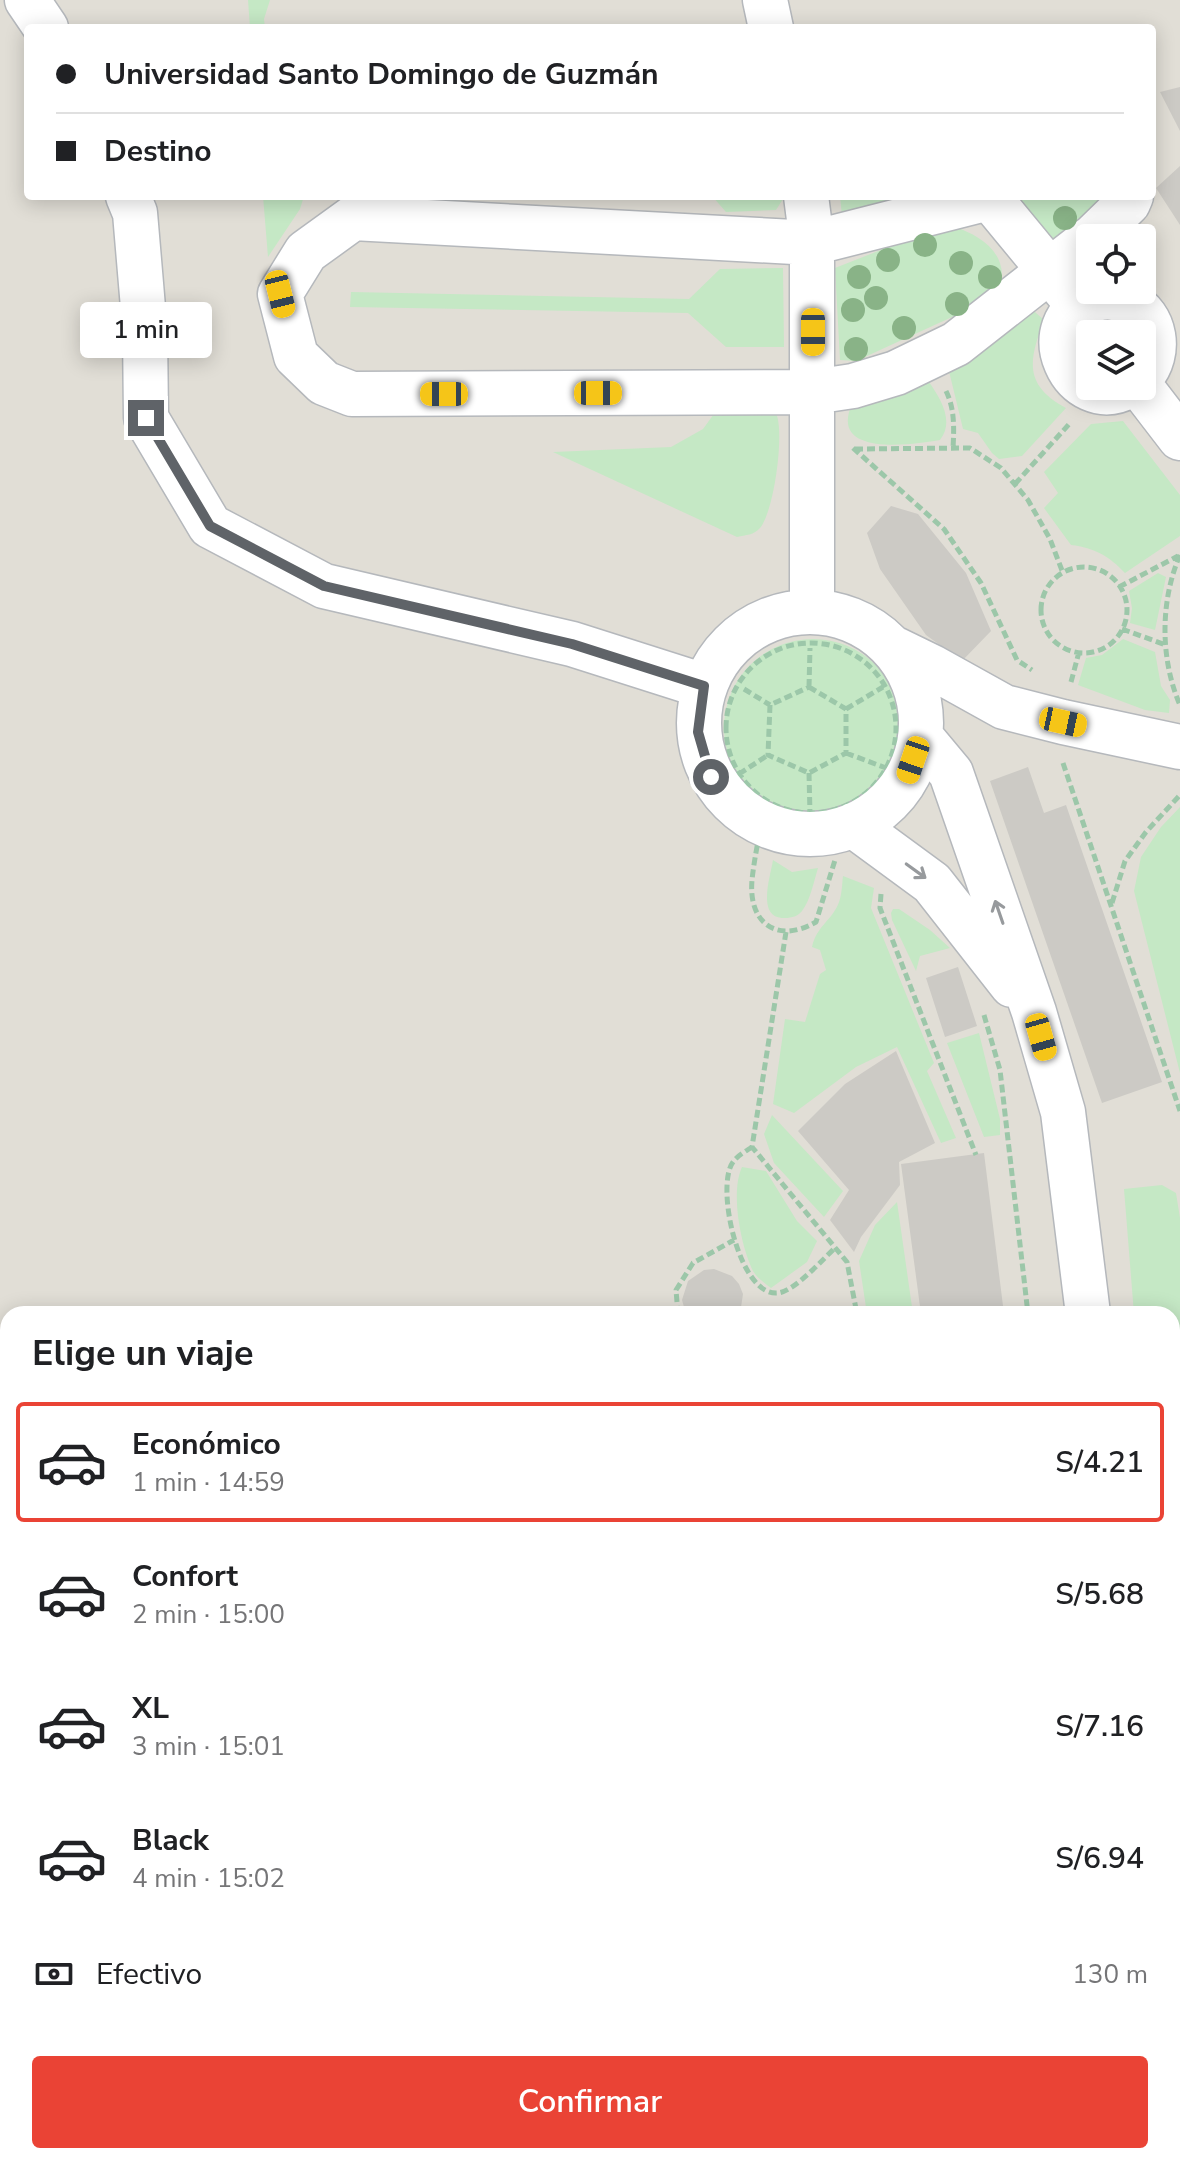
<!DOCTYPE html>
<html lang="es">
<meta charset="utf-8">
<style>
:root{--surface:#fff;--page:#f6f6f6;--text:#202124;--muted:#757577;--line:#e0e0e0;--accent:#ea4335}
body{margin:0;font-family:"Nunito Sans",sans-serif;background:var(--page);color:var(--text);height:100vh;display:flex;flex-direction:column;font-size:30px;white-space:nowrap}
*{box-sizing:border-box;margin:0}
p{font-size:26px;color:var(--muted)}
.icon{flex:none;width:44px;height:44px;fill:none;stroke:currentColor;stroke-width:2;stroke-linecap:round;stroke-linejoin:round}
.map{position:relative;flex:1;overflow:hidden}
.side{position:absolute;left:0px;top:1306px;width:1180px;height:858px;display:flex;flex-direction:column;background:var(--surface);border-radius:24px 24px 0 0;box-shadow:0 4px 20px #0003}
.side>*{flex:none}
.guide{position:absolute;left:24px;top:24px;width:1132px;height:176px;border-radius:8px;box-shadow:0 4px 20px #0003;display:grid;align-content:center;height:176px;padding:0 32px;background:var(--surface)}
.fabs{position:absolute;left:1076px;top:224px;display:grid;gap:16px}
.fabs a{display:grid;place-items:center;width:80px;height:80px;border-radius:8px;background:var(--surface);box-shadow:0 4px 20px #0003;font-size:40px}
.end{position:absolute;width:36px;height:36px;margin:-18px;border:10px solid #5f6368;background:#fff;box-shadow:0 0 0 4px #fff}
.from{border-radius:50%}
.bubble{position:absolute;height:56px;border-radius:8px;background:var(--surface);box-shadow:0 4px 20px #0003;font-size:26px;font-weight:600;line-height:56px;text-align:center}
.car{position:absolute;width:24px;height:48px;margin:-24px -12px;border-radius:10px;box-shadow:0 0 6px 2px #0007;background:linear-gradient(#f5c518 24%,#345 0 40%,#f5c518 0 76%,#345 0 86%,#f5c518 0)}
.guide b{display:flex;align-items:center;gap:28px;height:76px;font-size:30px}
.guide b+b{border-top:2px solid var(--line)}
.guide i{width:20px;height:20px;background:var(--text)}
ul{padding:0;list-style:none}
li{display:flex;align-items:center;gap:24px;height:120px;margin:0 16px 12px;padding:0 16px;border:4px solid transparent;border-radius:8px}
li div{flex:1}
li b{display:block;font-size:30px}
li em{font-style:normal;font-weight:600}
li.current{border-color:var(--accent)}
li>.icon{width:72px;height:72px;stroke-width:1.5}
h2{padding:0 32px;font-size:36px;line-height:96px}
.pay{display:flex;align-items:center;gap:20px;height:88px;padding:0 32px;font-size:30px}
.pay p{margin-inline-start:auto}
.cta{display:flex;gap:16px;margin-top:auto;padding:16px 32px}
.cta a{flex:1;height:92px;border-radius:8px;background:var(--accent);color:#fff;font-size:32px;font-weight:600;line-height:92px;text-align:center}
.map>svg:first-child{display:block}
.education{fill:#e1ded6;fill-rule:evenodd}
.grass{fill:#c5e8c5}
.building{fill:#cccac5}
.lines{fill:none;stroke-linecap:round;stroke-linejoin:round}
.minor-casing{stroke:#b5b8bc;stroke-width:47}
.path{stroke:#9cc7a9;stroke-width:5;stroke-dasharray:8 4;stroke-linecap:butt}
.minor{stroke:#fff;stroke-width:44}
.tree{fill:#89b387}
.oneway{stroke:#979a9d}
.route{stroke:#5f6368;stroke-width:10}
</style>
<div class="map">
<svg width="1180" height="2163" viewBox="0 0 1180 2163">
<rect width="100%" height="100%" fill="#f1efe8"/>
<!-- education -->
<path class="education" d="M0 0H1180V2163H0ZM28 28H1152V196H28ZM1090 238H1142V290H1090ZM1090 334H1142V386H1090ZM8 1314H1172V2156H8Z"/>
<!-- grass -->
<path class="grass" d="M248 0H270L264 19 265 28H250Z
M263 196H304L300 209 268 257Z
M712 196H783V199L776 210 726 212Z
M840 196H924L842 216Z
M1013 196H1115L1060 240 1050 237Z
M955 227C976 234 1001 248 1002 274 1002 283 993 294 987 301L856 361 840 360 835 268 929 231Z
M783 268 784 347H726L688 313 350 307 351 292 689 299 720 269Z
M1027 305 1044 320C1029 360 1023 385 1066 408L1022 456 999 459 992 453 978 433 963 429 948 367Z
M922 381 929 382C940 398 955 421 940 440 911 445 826 457 853 402Z
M770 405C772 409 775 412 777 416 784 437 774 511 760 528 754 535 746 535 737 537L553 452 671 447 703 429 719 407Z
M1123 421 1180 495V536L1125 573C1109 556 1095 548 1071 545L1044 508 1058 493 1044 472 1091 424Z
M1158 573 1166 577 1155 630 1130 623 1132 608 1129 591Z
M1123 639 1155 652 1161 686 1170 700 1169 713 1145 710 1078 685 1086 658 1102 655Z
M724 728a89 89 0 1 1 178 0a89 89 0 1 1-178 0Z
M1180 807V1073L1134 891 1141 857 1161 827Z
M773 860 792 872 818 868C814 881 810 901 802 911 798 916 792 918 785 918 756 919 770 878 773 860Z
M843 876 874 888 871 908 934 1063 927 1071 956 1138 941 1143 897 1047 856 1067 794 1113 773 1104 785 1019 805 1022 820 974 826 970 820 950 812 947C817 925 832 921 839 902 842 894 842 884 843 876Z
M893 909H899L930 930 950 948 920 956 916 971 892 920 891 913Z
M979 1033 1000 1119V1135L984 1137 947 1043Z
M772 1115 843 1191 824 1217 774 1163 764 1134Z
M742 1167 766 1171 797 1221 817 1241 807 1262 771 1288C765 1283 757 1278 753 1271 741 1246 730 1193 742 1167Z
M1162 1185 1176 1193 1180 1218V1391H1172V1314H1134L1124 1189Z
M897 1202 913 1314H867L859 1261 875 1225Z
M1172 1419H1180V1591L1172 1586Z"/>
<!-- building -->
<path class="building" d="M1180 87V131L1160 92Z
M1180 166V225L1156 188Z
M891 506 918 514 966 573 991 631 962 661 926 635 880 569 867 533Z
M1028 767 1044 813 1066 805 1162 1082 1102 1103 990 781Z
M958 967 977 1026 945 1037 926 978Z
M896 1051 935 1143 899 1162 900 1185 861 1237 854 1252 830 1220 849 1190 798 1131 845 1084Z
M984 1153 1004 1314H921L901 1164Z
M714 1269 732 1276 739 1284 743 1294 740 1314H686L682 1300 688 1281 704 1270Z"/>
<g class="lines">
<!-- minor casing -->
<g class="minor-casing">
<path id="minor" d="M27 0 46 28
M765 0 771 28
M128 196 135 213 145 331 146 418 210 526 324 586 572 644 704 686
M806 196 812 243V610
M988 196 1068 293
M989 198 812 243 353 218 306 252 280 294 296 356 324 383 352 394 813 392 853 386 896 373 956 344 1090 239
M1092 238 1128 203 1131 196
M1129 386C1072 417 1030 322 1093 300 1105 296 1118 297 1129 303 1156 316 1162 353 1142 376
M1140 386 1180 438
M699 723a111 111 0 1 1 222 0a111 111 0 1 1-222 0Z
M895 649 932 667 1004 707 1063 722 1180 747
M921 737 951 773 1034 1012 1063 1112 1088 1314
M853 825 932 883 1012 985
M1172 1641 1180 1646
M0 1831 8 1833
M898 2156 903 2163"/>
</g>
<!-- path -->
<path class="path" d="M946 391C955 409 954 429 953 449
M853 448 944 529 981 583 1017 660 1032 670
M855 449 970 448 1001 468 1028 500 1050 539 1063 573
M1015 484 1071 422
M1180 555C1160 601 1160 659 1180 705
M1041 610a43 43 0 1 1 86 0a43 43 0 1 1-86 0Z
M1119 587 1178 556
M1122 629 1166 645
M726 728a85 85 0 1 1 170 0a85 85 0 1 1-170 0Z
M1071 682 1079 652
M809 687 846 709V753L809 773 768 755 770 705Z
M809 687 810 648
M744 689 770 705
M846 709 883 687
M846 753 886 768
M1063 763 1180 1111
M809 773 810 814
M739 774 768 755
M762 822C758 841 754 861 752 880 748 924 778 944 816 922L835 860
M881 894 880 908 976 1155
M1112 903 1125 861 1146 832 1180 795
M786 932 752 1147 847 1262 857 1314
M984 1015 1000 1070 1028 1314
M752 1147C746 1151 737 1156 733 1162 715 1186 739 1297 778 1293 795 1291 823 1259 835 1248
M678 1314 676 1290 693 1263 734 1240
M1172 1407H1180
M1172 1689 1180 1714
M543 2163 547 2156"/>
<!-- minor -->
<use href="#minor" class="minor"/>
</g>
<!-- trees -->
<g class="tree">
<circle cx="1065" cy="218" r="12"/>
<circle cx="925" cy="245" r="12"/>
<circle cx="888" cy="260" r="12"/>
<circle cx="961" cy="263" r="12"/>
<circle cx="859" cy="277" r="12"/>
<circle cx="990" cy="277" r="12"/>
<circle cx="876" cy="298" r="12"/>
<circle cx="957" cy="304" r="12"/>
<circle cx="853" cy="310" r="12"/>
<circle cx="904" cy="328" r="12"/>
<circle cx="856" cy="349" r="12"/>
</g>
<!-- one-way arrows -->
<defs><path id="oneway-shaft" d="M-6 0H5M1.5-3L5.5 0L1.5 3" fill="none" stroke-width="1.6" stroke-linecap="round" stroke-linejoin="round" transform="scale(2)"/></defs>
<g class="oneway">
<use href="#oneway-shaft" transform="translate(916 871) rotate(36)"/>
<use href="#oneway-shaft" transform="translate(999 912) rotate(-109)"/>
</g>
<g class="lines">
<!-- route -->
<path class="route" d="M146 418 210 526 324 586 572 644 704 686 698 732 711 777"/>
</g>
</svg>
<div class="fabs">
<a><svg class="icon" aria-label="locate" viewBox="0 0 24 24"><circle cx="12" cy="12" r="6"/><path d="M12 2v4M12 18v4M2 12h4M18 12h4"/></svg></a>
<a><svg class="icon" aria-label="layers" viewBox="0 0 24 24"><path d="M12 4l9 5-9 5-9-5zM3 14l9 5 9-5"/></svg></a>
</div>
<i class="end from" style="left:711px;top:777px"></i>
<i class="end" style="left:146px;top:418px"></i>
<div class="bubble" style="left:80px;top:302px;width:132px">1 min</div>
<i class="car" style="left:280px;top:294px;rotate:166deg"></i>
<i class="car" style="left:813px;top:332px;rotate:180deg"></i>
<i class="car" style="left:598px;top:393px;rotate:90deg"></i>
<i class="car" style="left:444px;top:394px;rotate:270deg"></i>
<i class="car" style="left:1063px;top:722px;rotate:102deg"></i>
<i class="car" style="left:913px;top:760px;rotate:199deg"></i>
<i class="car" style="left:1041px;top:1037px;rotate:164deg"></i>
<div class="guide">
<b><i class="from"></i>Universidad Santo Domingo de Guzmán</b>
<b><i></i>Destino</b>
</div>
<section class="side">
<h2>Elige un viaje</h2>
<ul>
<li class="current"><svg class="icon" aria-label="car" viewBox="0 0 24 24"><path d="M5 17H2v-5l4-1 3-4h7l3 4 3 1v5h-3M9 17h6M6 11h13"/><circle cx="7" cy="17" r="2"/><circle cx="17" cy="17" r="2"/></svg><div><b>Económico</b><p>1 min · 14:59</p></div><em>S/4.21</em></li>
<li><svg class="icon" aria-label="car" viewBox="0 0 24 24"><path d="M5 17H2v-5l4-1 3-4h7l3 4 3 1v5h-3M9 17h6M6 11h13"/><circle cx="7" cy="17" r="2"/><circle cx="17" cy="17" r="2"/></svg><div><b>Confort</b><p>2 min · 15:00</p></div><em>S/5.68</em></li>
<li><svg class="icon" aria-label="car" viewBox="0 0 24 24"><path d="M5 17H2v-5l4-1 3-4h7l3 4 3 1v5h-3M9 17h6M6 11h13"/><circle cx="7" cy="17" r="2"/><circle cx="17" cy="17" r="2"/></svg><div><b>XL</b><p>3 min · 15:01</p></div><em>S/7.16</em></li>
<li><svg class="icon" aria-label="car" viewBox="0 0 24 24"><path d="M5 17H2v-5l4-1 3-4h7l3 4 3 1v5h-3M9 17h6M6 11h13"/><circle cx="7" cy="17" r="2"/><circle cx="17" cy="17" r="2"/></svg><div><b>Black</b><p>4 min · 15:02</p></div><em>S/6.94</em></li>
</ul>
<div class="pay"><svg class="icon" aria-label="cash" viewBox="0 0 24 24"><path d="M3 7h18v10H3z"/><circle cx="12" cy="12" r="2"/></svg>Efectivo<p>130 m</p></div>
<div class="cta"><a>Confirmar</a></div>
</section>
</div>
